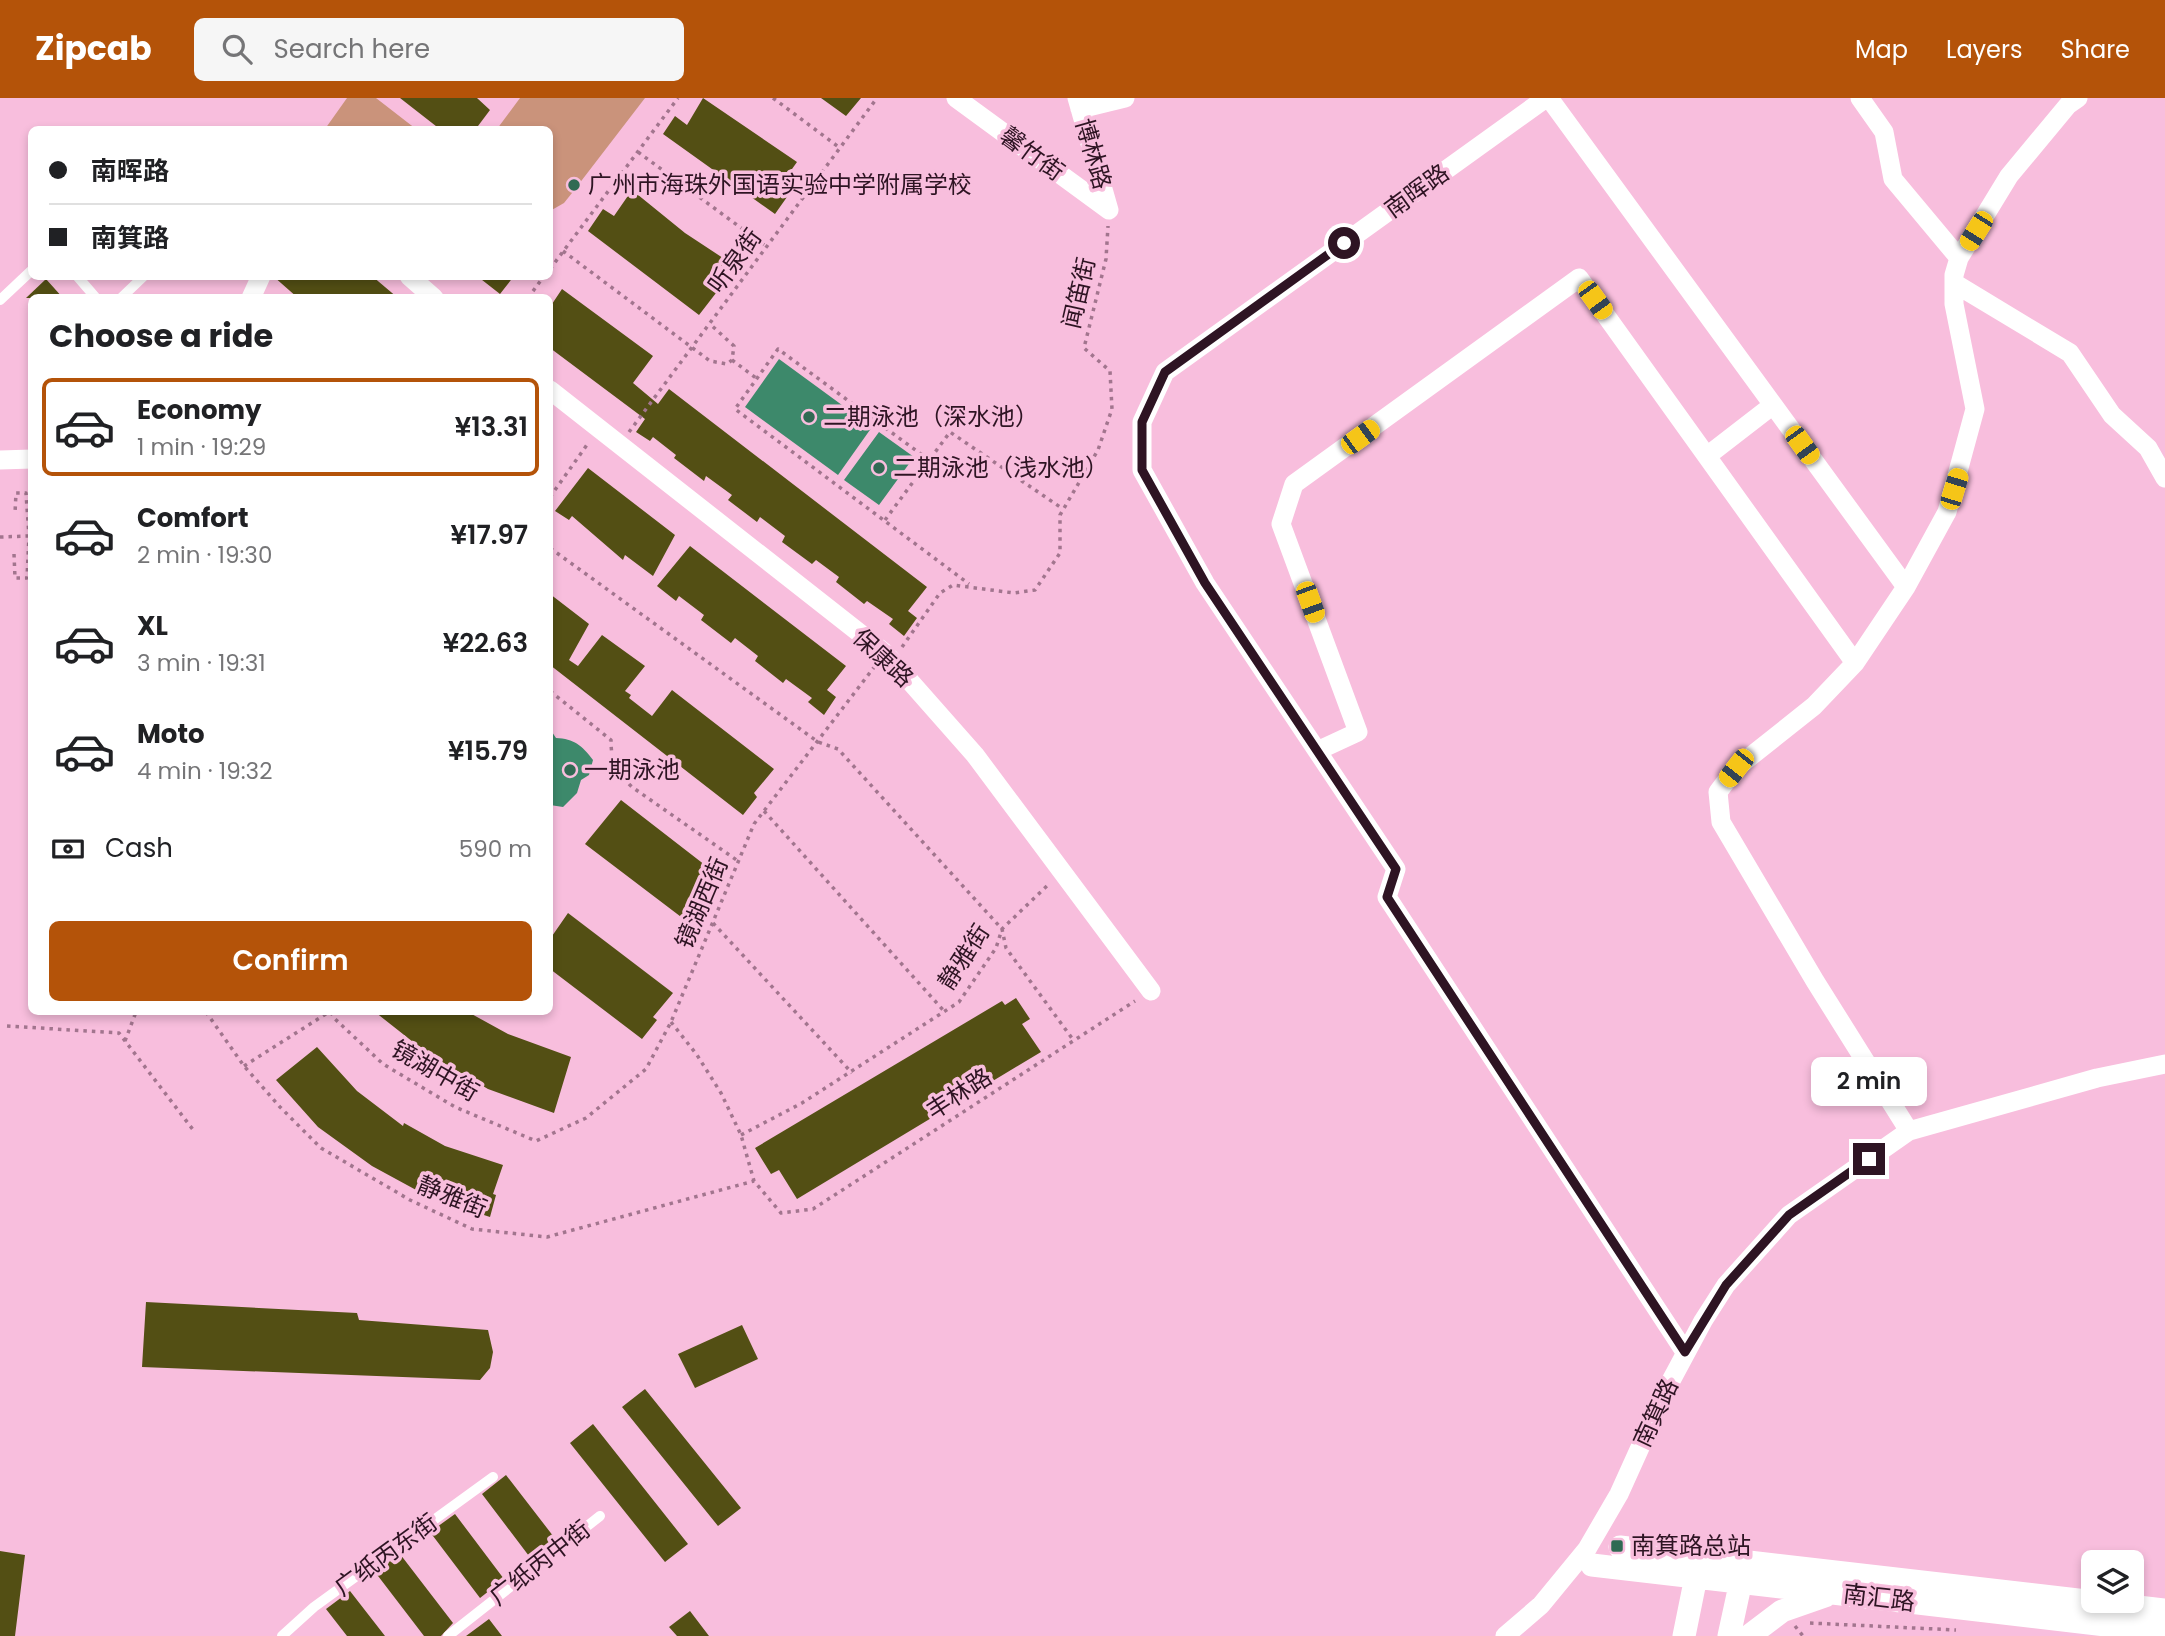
<!DOCTYPE html>
<meta charset="utf-8">
<style>
:root{--surface:#fff;--page:#f6f6f6;--text:#202124;--muted:#757577;--line:#e0e0e0;--accent:#b45309}
body{margin:0;font-family:Poppins,"Noto Sans SC",sans-serif;background:var(--page);color:var(--text);height:100vh;display:flex;flex-direction:column;font-size:26px;white-space:nowrap}
*{box-sizing:border-box;margin:0}
p{font-size:23px;color:var(--muted)}
.icon{flex:none;width:38px;height:38px;fill:none;stroke:currentColor;stroke-width:2;stroke-linecap:round;stroke-linejoin:round}
.map{position:relative;flex:1;overflow:hidden}
.side{position:absolute;left:28px;top:196px;width:525px;height:721px;display:flex;flex-direction:column;background:var(--surface);border-radius:10px;box-shadow:0 4px 10px #0003}
.side>*{flex:none}
.top-card{position:absolute;left:28px;top:28px;width:525px;height:154px;border-radius:10px;box-shadow:0 4px 10px #0003;display:grid;align-content:center;height:154px;padding:0 21px;background:var(--surface)}
.controls{position:absolute;left:2081px;top:1452px;display:grid;gap:14px}
.controls a{display:grid;place-items:center;width:63px;height:63px;border-radius:10px;background:var(--surface);box-shadow:0 4px 10px #0003;font-size:35px}
.end{position:absolute;width:32px;height:32px;margin:-16px;border:9px solid #2e1423;background:#fff;box-shadow:0 0 0 4px #fff}
.from{border-radius:50%}
.bubble{position:absolute;height:49px;border-radius:10px;background:var(--surface);box-shadow:0 4px 10px #0003;font-size:23px;font-weight:600;line-height:49px;text-align:center}
.car{position:absolute;width:21px;height:42px;margin:-21px -10px;border-radius:9px;box-shadow:0 0 5px 2px #0007;background:linear-gradient(#f5c518 24%,#345 0 40%,#f5c518 0 76%,#345 0 86%,#f5c518 0)}
.top-card b{display:flex;align-items:center;gap:24px;height:66px;font-size:26px}
.top-card b+b{border-top:2px solid var(--line)}
.top-card i{width:18px;height:18px;background:var(--text)}
ul{padding:0;list-style:none}
li{display:flex;align-items:center;gap:21px;height:98px;margin:0 14px 10px;padding:0 7px;border:4px solid transparent;border-radius:10px}
li div{flex:1}
li b{display:block;font-size:26px}
li em{font-style:normal;font-weight:600}
li.current{border-color:var(--accent)}
li>.icon{width:63px;height:63px;stroke-width:1.5}
h2{padding:0 21px;font-size:32px;line-height:84px}
.pay{display:flex;align-items:center;gap:18px;height:77px;padding:0 21px;font-size:26px}
.pay p{margin-inline-start:auto}
.cta{display:flex;gap:14px;margin-top:auto;padding:14px 21px}
.cta a{flex:1;height:80px;border-radius:10px;background:var(--accent);color:#fff;font-size:28px;font-weight:600;line-height:80px;text-align:center}
header{display:flex;align-items:center;gap:42px;box-sizing:border-box;height:98px;padding:0 35px;background:var(--accent);color:#fff}
header strong{font-size:33px}
nav{display:flex;gap:38px;margin-inline-start:auto;font-size:24px}
.search{width:490px;height:63px;background:var(--page);display:flex;align-items:center;gap:18px;box-sizing:border-box;padding:0 24px;border-radius:10px;color:var(--muted);font-size:26px}
.map>svg:first-child{display:block}
.green{fill:#ca937b}
.water{fill:#3d896b}
.building{fill:#534f14}
.lines{fill:none;stroke-linecap:round;stroke-linejoin:round}
.path{stroke:#a2758e;stroke-width:3.5;stroke-dasharray:3.5 5;stroke-linecap:butt}
.service{stroke:#fff;stroke-width:10}
.minor{stroke:#fff;stroke-width:19}
.tertiary{stroke:#fff;stroke-width:23}
.route{stroke:#2e1423;stroke-width:9}
.poi-dot{fill:#306a53;stroke:#f8bedd;stroke-width:2.5}
.labels{text-anchor:middle;stroke-width:7;stroke-linejoin:round;paint-order:stroke}
.street-label{font-size:24px;fill:#2e1423;stroke:#f8bedd}
.poi-label{font-size:24px;fill:#2e1423;stroke:#f8bedd;text-anchor:start}
</style>
<header>
<strong>Zipcab</strong>
<div class="search"><svg class="icon" aria-label="search" viewBox="0 0 24 24"><circle cx="10" cy="10" r="6"/><path d="M15 15l6 6"/></svg>Search here</div>
<nav><a>Map</a><a>Layers</a><a>Share</a></nav>
</header>
<div class="map">
<svg width="2165" height="1538" viewBox="0 0 2165 1538">
<rect width="100%" height="100%" fill="#f8bedd"/>
<!-- green -->
<path class="green" d="M347 0H376L416 31H325Z
M520 0H645L572 95 564 105 550 113V32L497 31Z"/>
<!-- water -->
<path class="water" d="M779 261 872 329 838 377 745 309Z
M879 334 914 359 879 407 844 382Z
M550 631 556 640C574 641 582 647 593 662L589 677 581 682 577 695 563 709 550 707Z"/>
<!-- building -->
<path class="building" d="M400 0H477L490 12 475 32H441Z
M703 0 797 64 777 92 787 99 775 116 663 36 675 18 687 27Z
M821 0H861L846 18Z
M632 92 685 135 726 162 707 188 716 195 699 217 588 133 603 111 614 118Z
M273 178H372L398 200H298Z
M477 178H514L500 196Z
M46 181 63 200H26Z
M562 191 653 258 633 285 658 306 669 291 927 489 908 513 917 520 904 538 889 526 893 521 867 503 864 506 836 484 839 479 816 462 812 466 782 444 785 438 760 419 757 424 728 402 732 397 706 378 704 383 674 360 676 357 653 339 650 343 636 334 645 321 550 250V209Z
M588 370 675 437 653 478 625 457 623 462 572 418 569 422 555 413Z
M690 448 846 568 827 592 836 599 824 617 808 604 812 600 786 581 783 585 755 563 758 558 735 540 731 545 701 522 704 517 679 498 676 503 657 488Z
M550 496 589 526 569 562 578 568 602 537 645 568 625 593 631 597 629 600 652 618 672 592 774 671 754 695 757 699 743 717 550 567Z
M621 702 723 781 703 807 706 810 693 828 585 746Z
M568 815 673 895 653 919 657 922 642 941 550 871V841Z
M1016 900 1030 921 1022 926 1041 954 797 1101 779 1072 771 1076 755 1050 1002 903 1005 907Z
M375 914H468L508 936 571 959 554 1015 488 991 427 955Z
M317 949 357 993 403 1028 404 1025 445 1048 503 1067 493 1096 496 1097 490 1119 429 1099 372 1068 318 1029 276 982Z
M146 1204 357 1215 359 1222 488 1232 493 1254 490 1270 480 1282 142 1269Z
M742 1227 758 1261 695 1290 678 1256Z
M645 1291 741 1410 718 1428 622 1309Z
M593 1326 688 1446 665 1464 570 1345Z
M506 1377 557 1443 532 1462 482 1396Z
M455 1416 504 1481 480 1500 430 1434Z
M0 1453 25 1457 15 1538H0Z
M400 1456 453 1525 441 1538H424L375 1474Z
M350 1493 385 1538H347L326 1511Z
M690 1513 709 1538H677L669 1529Z
M489 1521 502 1538H466Z"/>
<g class="lines">
<!-- path -->
<path class="path" d="M773 0 840 50
M638 54 767 149
M563 153 710 263 727 266 732 262 734 248 710 226
M550 171 678 0
M528 200 544 178
M732 262 756 280
M629 334 877 0
M929 362 778 251 735 311 969 486
M550 399 589 344
M885 422 950 334 1063 411
M0 439 29 438
M550 450 818 644 838 651 1002 831 1006 850 1074 943
M14 456 15 480H27L29 438 26 395H16L15 415
M902 549 940 495 953 487 1014 495 1035 492 1060 455V417L1098 352 1112 311 1110 273 1084 250 1106 161 1108 128
M550 593 611 642C611 663 616 674 632 689L738 763
M764 713 944 913
M713 825 852 975
M206 914 244 968 280 1009 321 1050 410 1102 472 1131 547 1139 754 1083
M331 914 334 920 383 966 455 1009 536 1043 586 1020 646 971 671 924 754 726 875 568
M671 924 697 957 721 995 741 1037 754 1083 781 1115 813 1111 1135 903
M7 928 119 935 194 1033
M125 943 136 914
M244 968 329 914
M741 1037 802 1005 959 904 996 850 1002 831 1050 785
M1810 1525 1956 1532
M1795 1528 1803 1538"/>
<!-- service -->
<path class="service" d="M77 178 96 200
M121 200 144 178
M0 202 32 172
M282 1538 314 1509 493 1379
M448 1538 600 1418"/>
<!-- minor -->
<path class="minor" d="M956 0 1109 112
M1077 0 1109 112
M1546 0 1165 274 1142 324V372L1205 485 1396 771 1387 799 1685 1254
M1549 0 1906 489
M1860 0 1884 34 1893 81 1959 160
M1080 11 1125 0
M409 178 434 200
M1954 185 2070 255 2112 317 2148 350 2165 380
M251 200 261 178
M550 292 885 555 975 657 1151 893
M1707 358 1773 307
M0 362 32 361
M1317 653 1358 634 1281 426 1294 386 1579 180 1855 565
M1909 1033 1815 883 1721 724 1718 694 1736 670 1814 608 1855 565 1906 489 1947 414 1975 311 1954 206V177L1959 160 2009 78 2068 7 2078 0
M1505 1538 1541 1507 1587 1451 1619 1396 1666 1292 1703 1223 1726 1187 1789 1117 1909 1033 2097 980 2165 966"/>
<!-- tertiary -->
<path class="tertiary" d="M1620 1449 2165 1512
M1592 1467 2165 1534
M1684 1538 1699 1464
M1729 1538 1744 1469
M1749 1538 1782 1513 1825 1498"/>
</g>
<g class="lines">
<!-- route -->
<path class="route" d="M1344 145 1165 274 1142 324V372L1205 485 1396 771 1387 799 1685 1254 1726 1187 1789 1117 1869 1061"/>
</g>
<!-- markers -->
<g class="poi-dot">
<circle cx="574" cy="87" r="7"/>
<circle cx="809" cy="319" r="7"/>
<circle cx="879" cy="370" r="7"/>
<circle cx="570" cy="672" r="7"/>
<rect x="1610" y="1441" width="14" height="14" rx="3.5"/>
</g>
<g class="labels">
<!-- street labels -->
<g class="street-label">
<text transform="translate(1032 56) rotate(36)" y="8">馨竹街</text>
<text transform="translate(1093 56) rotate(74)" y="8">博林路</text>
<text transform="translate(1417 93) rotate(-36)" y="8">南晖路</text>
<text transform="translate(735 163) rotate(-54)" y="8">听泉街</text>
<text transform="translate(1079 195) rotate(-77)" y="8">闻笛街</text>
<text transform="translate(883 560) rotate(43)" y="8">保康路</text>
<text transform="translate(702 805) rotate(-67)" y="8">镜湖西街</text>
<text transform="translate(964 859) rotate(-57)" y="8">静雅街</text>
<text transform="translate(435 973) rotate(30)" y="8">镜湖中街</text>
<text transform="translate(959 996) rotate(-33)" y="8">丰林路</text>
<text transform="translate(452 1099) rotate(22)" y="8">静雅街</text>
<text transform="translate(1656 1315) rotate(-65)" y="8">南箕路</text>
<text transform="translate(386 1457) rotate(-36)" y="8">广纸丙东街</text>
<text transform="translate(540 1465) rotate(-38)" y="8">广纸丙中街</text>
<text transform="translate(1879 1500) rotate(7)" y="8">南汇路</text>
</g>
<!-- poi labels -->
<g class="poi-label">
<text x="588" y="95">广州市海珠外国语实验中学附属学校</text>
<text x="823" y="327">二期泳池（深水池）</text>
<text x="893" y="378">二期泳池（浅水池）</text>
<text x="584" y="680">一期泳池</text>
<text x="1631" y="1456">南箕路总站</text>
</g>
</g>
</svg>
<div class="controls">
<a><svg class="icon" aria-label="layers" viewBox="0 0 24 24"><path d="M12 4l9 5-9 5-9-5zM3 14l9 5 9-5"/></svg></a>
</div>
<i class="end from" style="left:1344px;top:145px"></i>
<i class="end" style="left:1869px;top:1061px"></i>
<div class="bubble" style="left:1811px;top:959px;width:116px">2 min</div>
<i class="car" style="left:1976px;top:133px;rotate:212deg"></i>
<i class="car" style="left:1595px;top:202px;rotate:144deg"></i>
<i class="car" style="left:1360px;top:339px;rotate:54deg"></i>
<i class="car" style="left:1802px;top:347px;rotate:144deg"></i>
<i class="car" style="left:1954px;top:391px;rotate:17deg"></i>
<i class="car" style="left:1310px;top:504px;rotate:160deg"></i>
<i class="car" style="left:1736px;top:670px;rotate:218deg"></i>
<div class="top-card">
<b><i class="from"></i>南晖路</b>
<b><i></i>南箕路</b>
</div>
<section class="side">
<h2>Choose a ride</h2>
<ul>
<li class="current"><svg class="icon" aria-label="car" viewBox="0 0 24 24"><path d="M5 17H2v-5l4-1 3-4h7l3 4 3 1v5h-3M9 17h6M6 11h13"/><circle cx="7" cy="17" r="2"/><circle cx="17" cy="17" r="2"/></svg><div><b>Economy</b><p>1 min · 19:29</p></div><em>¥13.31</em></li>
<li><svg class="icon" aria-label="car" viewBox="0 0 24 24"><path d="M5 17H2v-5l4-1 3-4h7l3 4 3 1v5h-3M9 17h6M6 11h13"/><circle cx="7" cy="17" r="2"/><circle cx="17" cy="17" r="2"/></svg><div><b>Comfort</b><p>2 min · 19:30</p></div><em>¥17.97</em></li>
<li><svg class="icon" aria-label="car" viewBox="0 0 24 24"><path d="M5 17H2v-5l4-1 3-4h7l3 4 3 1v5h-3M9 17h6M6 11h13"/><circle cx="7" cy="17" r="2"/><circle cx="17" cy="17" r="2"/></svg><div><b>XL</b><p>3 min · 19:31</p></div><em>¥22.63</em></li>
<li><svg class="icon" aria-label="car" viewBox="0 0 24 24"><path d="M5 17H2v-5l4-1 3-4h7l3 4 3 1v5h-3M9 17h6M6 11h13"/><circle cx="7" cy="17" r="2"/><circle cx="17" cy="17" r="2"/></svg><div><b>Moto</b><p>4 min · 19:32</p></div><em>¥15.79</em></li>
</ul>
<div class="pay"><svg class="icon" aria-label="cash" viewBox="0 0 24 24"><path d="M3 7h18v10H3z"/><circle cx="12" cy="12" r="2"/></svg>Cash<p>590 m</p></div>
<div class="cta"><a>Confirm</a></div>
</section>
</div>
